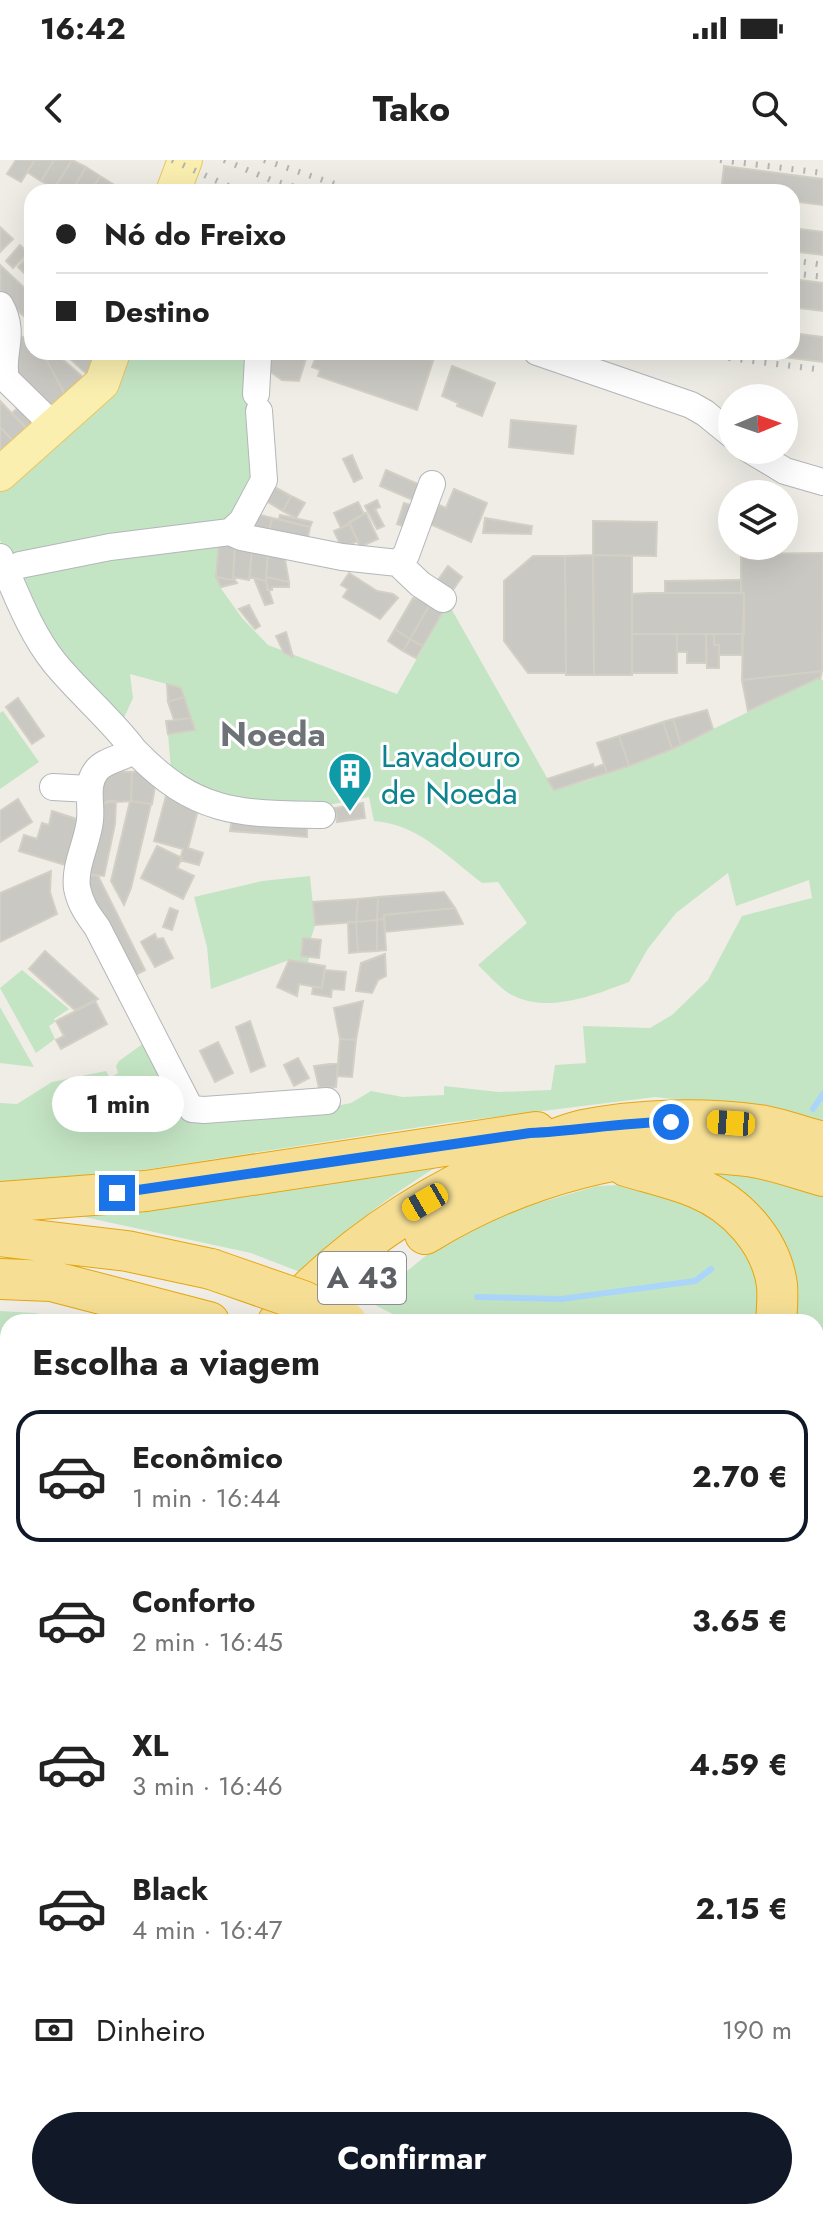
<!DOCTYPE html>
<html lang="pt">
<meta charset="utf-8">
<style>
:root{--surface:#fff;--page:#f2f2f2;--text:#222;--muted:#767676;--line:#e0e0e0;--accent:#111827}
body{margin:0;font-family:Jost,sans-serif;background:var(--page);color:var(--text);height:100vh;display:flex;flex-direction:column;font-size:30px;white-space:nowrap}
*{box-sizing:border-box;margin:0}
p{font-size:26px;color:var(--muted)}
.icon{flex:none;width:44px;height:44px;fill:none;stroke:currentColor;stroke-width:2;stroke-linecap:round;stroke-linejoin:round}
.map{position:relative;flex:1;overflow:hidden}
.panel{position:absolute;left:0px;top:1154px;width:824px;height:906px;display:flex;flex-direction:column;background:var(--surface);border-radius:24px 24px 0 0;box-shadow:0 8px 32px #0002}
.panel>*{flex:none}
.top-card{position:absolute;left:24px;top:24px;width:776px;height:176px;border-radius:24px;box-shadow:0 8px 32px #0002;display:grid;align-content:center;height:176px;padding:0 32px;background:var(--surface)}
.needle{width:52px;rotate:88deg}
.tools{position:absolute;left:718px;top:224px;display:grid;gap:16px}
.tools a{display:grid;place-items:center;width:80px;height:80px;border-radius:50%;background:var(--surface);box-shadow:0 8px 32px #0002;font-size:40px}
.end{position:absolute;width:36px;height:36px;margin:-18px;border:10px solid #1a73e8;background:#fff;box-shadow:0 0 0 4px #fff}
.from{border-radius:50%}
.bubble{position:absolute;height:56px;border-radius:28px;background:var(--surface);box-shadow:0 8px 32px #0002;font-size:26px;font-weight:700;line-height:56px;text-align:center}
.car{position:absolute;width:24px;height:48px;margin:-24px -12px;border-radius:10px;box-shadow:0 0 6px 2px #0007;background:linear-gradient(#f5c518 24%,#345 0 40%,#f5c518 0 76%,#345 0 86%,#f5c518 0)}
.top-card b{display:flex;align-items:center;gap:28px;height:76px;font-size:30px}
.top-card b+b{border-top:2px solid var(--line)}
.top-card i{width:20px;height:20px;background:var(--text)}
ul{padding:0;list-style:none}
li{display:flex;align-items:center;gap:24px;height:132px;margin:0 16px 12px;padding:0 16px;border:4px solid transparent;border-radius:24px}
li div{flex:1}
li b{display:block;font-size:30px}
li em{font-style:normal;font-weight:700}
li.active{border-color:var(--accent)}
li>.icon{width:72px;height:72px;stroke-width:1.5}
h2{padding:0 32px;font-size:36px;line-height:96px}
.pay{display:flex;align-items:center;gap:20px;height:88px;padding:0 32px;font-size:30px}
.pay p{margin-inline-start:auto}
.button{display:flex;gap:16px;margin-top:auto;padding:16px 32px}
.button a{flex:1;height:92px;border-radius:48px;background:var(--accent);color:#fff;font-size:32px;font-weight:700;line-height:92px;text-align:center}
.status{display:flex;justify-content:space-between;align-items:center;height:56px;padding:0 40px;background:var(--surface);direction:ltr}
.status svg{height:22px;fill:currentColor}
header{display:flex;justify-content:space-between;align-items:center;height:104px;padding:0 32px;background:var(--surface);font-size:36px;font-weight:700}
.map>svg:first-child{display:block}
.green{fill:#c4e5c4}
.lines{fill:none;stroke-linecap:round;stroke-linejoin:round}
.stream{stroke:#abd6fa;stroke-width:6}
.building{fill:#cac8c2;stroke:#d3cfc4;stroke-width:2}
.minor-casing{stroke:#b3b6ba;stroke-width:28}
.major-casing{stroke:#e9c665;stroke-width:36}
.highway-casing{stroke:#e6a60e;stroke-width:42}
.minor{stroke:#fff;stroke-width:26}
.major{stroke:#faefaf;stroke-width:34}
.highway{stroke:#f6df95;stroke-width:40}
.rail{stroke:#b4b5b5;stroke-width:6;stroke-dasharray:2 10;stroke-linecap:butt}
.highway-bridge-casing{stroke:#e6a60e;stroke-width:42;stroke-linecap:butt}
.highway-bridge{stroke:#f6df95;stroke-width:40}
.route{stroke:#1a73e8;stroke-width:10}
.labels{text-anchor:middle;stroke-width:6;stroke-linejoin:round;paint-order:stroke}
.shield{fill:#fff;stroke:#8e9093;stroke-width:2}
.shield-label{font-size:30px;font-weight:bold;fill:#5d6165}
.culture-label{font-size:32px;fill:#0d838f;stroke:#fff;text-anchor:start}
.neighbourhood-label{font-size:34px;font-weight:bold;fill:#6e7377;stroke:#fff}
</style>
<div class="status"><b>16:42</b><svg viewBox="0 0 49 12"><path d="M0 12V9h3v3zM5 12V6h3v6zM10 12V3h3v9zM15 12V0h3v12zM26 1h20v11H26zM47 4h2v5h-2z"/></svg></div>
<header><svg class="icon" aria-label="back" viewBox="0 0 24 24"><path d="M15 5l-7 7 7 7"/></svg>Tako<svg class="icon" aria-label="search" viewBox="0 0 24 24"><circle cx="10" cy="10" r="6"/><path d="M15 15l6 6"/></svg></header>
<div class="map">
<svg width="823" height="2059" viewBox="0 0 823 2059">
<rect width="100%" height="100%" fill="#efede6"/>
<!-- green -->
<path class="green" d="M127 192H242L252 198 256 316 223 369 9 401 0 380V331L114 229Z
M219 381 216 417 220 427 242 458 268 485 397 534 448 443 554 630 590 620 672 589 818 518 823 520V961L779 950 655 937 446 963 0 1032V943L17 944 52 922 106 911 110 918 118 913 116 906 119 901 148 880 187 952 336 946 351 943 371 931 403 937 444 935V926L499 932 551 930 555 905 586 903 583 866 650 868 672 855 708 820 742 756 812 738 809 720 736 746 728 713 676 753 647 790 629 822C594 835 548 854 512 835 500 829 488 814 478 805L527 763 498 722 482 723C448 697 418 664 374 661L369 637 328 645 228 644 171 610 168 574 195 570 181 528 130 514 133 538 123 560 57 497 16 418 23 410Z
M3 551 39 602 0 629V553Z
M310 716 315 766 311 778H303L301 795 309 797 308 804 289 800 211 829 207 787 194 737 262 721Z
M22 810 69 849 54 859 55 862 49 866 55 879 36 893 0 828Z
M0 847 34 907 0 903Z
M448 1000C394 1032 345 1069 300 1112L251 1093 61 1052Z
M691 1008 823 1027V1191L816 1200V1162H788Z
M642 1024 678 1028 756 1094 764 1162H409L369 1142 444 1081 499 1054 597 1026Z
M0 1151 35 1153 78 1162H8V1293L0 1288Z
M823 1245V1338C813 1309 811 1274 823 1245Z
M0 1524H8V1621H0Z
M0 1662 8 1666V1842L0 1820Z
M8 1958V2052H462L486 2058 546 2052 569 2059H0V1966Z
M816 2009 823 2016V2059H643L641 2052H816Z
M573 2052H638L636 2059H582Z"/>
<g class="lines">
<!-- stream -->
<path class="stream" d="M813 949 823 934
M477 1137 561 1139 695 1121 711 1109"/>
</g>
<!-- building -->
<path class="building" d="M16 0H35L21 22 7 14Z
M35 0H54L41 21 27 12Z
M54 0H72L54 29 41 21Z
M72 0 86 7 71 32H52Z
M724 6 823 19V45L792 41V32H721Z
M86 7 100 16 90 32H71Z
M100 16 113 24 109 32H90Z
M0 67 13 79 0 92Z
M792 68 823 72V95L792 91Z
M20 85 28 93 13 108 6 101Z
M29 95 32 97V111L27 116 18 107Z
M0 105 32 135V164L0 134Z
M792 119 823 123V151L792 147Z
M32 173V192H42L66 236 46 255 11 220 14 181Z
M792 173 823 177V202L745 192H792Z
M42 192H54L85 219 66 236Z
M69 192 97 194 89 216 66 195Z
M270 192H308L299 221 282 220 265 208Z
M326 192H379L398 199 401 192H406L433 201 417 250 318 216 320 210 312 207 317 194 324 197Z
M452 206 495 223 482 256 457 246 458 243 442 236Z
M0 241 29 271 16 284 0 267Z
M23 243 41 260 29 271 12 253Z
M511 260 576 266 573 294 509 287Z
M0 267 16 284 0 296Z
M352 295 362 318 354 322 343 299Z
M386 310 427 328 420 343 380 326Z
M269 324 291 336 283 351 261 338Z
M454 329 487 343 471 382 423 361 429 347 437 350 439 345 446 348Z
M291 336 305 343 296 358 283 351Z
M377 340 380 347 375 349 384 366 377 369 365 346Z
M358 342 364 354 341 368 334 353Z
M404 343 419 348 412 369 397 364Z
M253 353 272 358 268 377 243 371Z
M366 353 378 379 360 387 349 362Z
M280 355 312 362 310 367 279 359Z
M272 358 310 367 306 386 268 377Z
M485 358 532 366 531 374 483 373Z
M593 361 657 362 656 396 593 395Z
M350 364 358 381 342 388 334 371Z
M219 381 235 385 233 420 216 417Z
M235 385 252 388 249 420 233 417Z
M252 388 268 391 266 421 250 417Z
M268 391 284 394 289 422 266 417Z
M823 393 822 511 742 520 744 433H741V394Z
M593 395 632 396V515H594Z
M593 395 594 515H566L565 396Z
M533 396H565L566 513H528L504 481V421Z
M448 406 462 417 448 437 433 427Z
M349 413 377 431 393 434 398 438 380 459 343 437 348 429 341 425Z
M216 417 233 420V417L237 423 221 427Z
M266 417 289 422V427H272V430H267Z
M254 418 266 421 273 443 265 445Z
M741 420V433H665V421Z
M649 433H744V474H632V434Z
M413 438 432 441 410 479 395 469Z
M432 441 448 443 423 486 410 479Z
M249 445 260 466 255 469 239 449Z
M395 469 410 479 403 491 388 481Z
M286 472 293 497 284 493 276 476Z
M632 474H677V513H632Z
M677 474H706V503H687V492H677Z
M706 474H714V485H719V508H707Z
M714 474H742V495H719V485H714Z
M410 479 423 486 416 498 403 491Z
M822 511 820 519 818 518 748 551 742 520Z
M167 524 181 528 184 537 168 542Z
M184 537 191 558 174 560 168 542Z
M18 538 44 576 32 584 6 547Z
M707 550 713 569 681 585 673 559Z
M191 558 195 570 168 574 166 561Z
M673 559 681 585 672 589 663 562Z
M663 562 672 589 629 606 619 576Z
M619 576 629 606 607 613 597 583Z
M593 604 594 608 604 604 607 613 554 630 547 619Z
M100 611 132 612 131 641 99 643Z
M143 611 157 615 152 644 131 641 132 612Z
M166 636 199 646 188 688 203 693 199 705 180 700 183 689 154 681Z
M18 639 32 662 0 682V651Z
M107 641H116L115 664 104 716 80 713 99 643H107Z
M130 641 151 644 131 728 124 745 111 721Z
M363 643 365 658 337 662 335 648Z
M52 651 86 662 72 707 19 691 24 675 37 679 42 663 49 665Z
M232 658 303 664 307 668V677L230 671Z
M157 686 182 698 177 708 194 716 183 739 141 718Z
M51 711 50 732 57 754 0 782V733Z
M80 713 98 716 145 810 126 820Z
M444 732 455 748 384 755V759L377 760 378 737Z
M378 737 377 760 356 762 358 739Z
M358 739 356 762 315 765 313 742Z
M170 748 178 751 172 770 163 767Z
M455 748 463 764 385 772 384 755Z
M384 759 386 790 377 791V760Z
M377 760V791L358 792 356 762Z
M348 762H356L358 792 349 793Z
M155 774 157 779 163 778 173 798 155 807 141 782Z
M303 778 321 780 319 798 301 796Z
M45 791 98 839 75 850 29 809Z
M385 794 386 816 378 820 372 833 356 831 361 803Z
M289 800 325 806 322 828 299 824 297 836 277 827Z
M325 810 346 812 344 830 332 829 331 837 312 834 313 827 322 828Z
M95 841 107 864 61 889 56 880 64 876 56 861Z
M363 841 356 880 340 879 334 848Z
M250 861 265 906 251 912 236 867Z
M340 879 356 880 352 917 337 916Z
M218 882 233 913 215 922 200 891Z
M298 898 309 918 294 926 284 905Z
M338 903 336 927 319 928 314 906Z
M0 1316 8 1319 5 1349 8 1350V1390L0 1388Z
M816 1706 823 1710V1765L816 1761Z
M816 1808 823 1811V1880L816 1893Z
M823 1880V1910L816 1924V1893Z"/>
<g class="lines">
<!-- minor casing -->
<g class="minor-casing">
<path id="minor" d="M0 145C17 175 0 192 6 219L54 266
M537 192 691 245 705 253 732 275
M256 234 258 197
M750 290 785 311 823 322
M230 372 242 361 264 320 259 251
M0 397C16 433 30 472 54 502 79 533 110 558 134 590 123 599 105 599 96 611 85 626 92 642 90 660 88 682 74 705 77 728 80 744 88 755 97 767L187 942 192 949 204 950 327 941
M398 403 420 424 443 439
M20 405 110 387 230 372 241 377 342 397 398 403 406 395 432 324
M134 590C195 654 239 654 322 655
M53 627 89 629
M0 1947 8 1939"/>
</g>
<!-- major casing -->
<g class="major-casing">
<path id="major" d="M173 32 185 0
M0 314 102 223 113 192
M0 1647 8 1645
M816 1677 823 1685"/>
</g>
<!-- highway casing -->
<g class="highway-casing">
<path id="highway" d="M626 1006C649 1013 675 1019 697 1028 736 1044 771 1081 777 1125 778 1137 777 1150 776 1162
M0 1042 146 1031 536 972
M425 1074C518 1017 637 982 746 996 772 999 798 1009 823 1016
M0 1076 127 1091 211 1109
M0 1119 51 1121 209 1162
M278 1162C346 1086 433 1030 526 992 544 984 564 974 583 970 639 959 702 957 759 965 780 968 802 977 823 982
M816 1219 823 1207
M816 1370 823 1383
M816 1451 823 1456
M7 1504 8 1503
M816 1510 823 1513"/>
</g>
<!-- minor -->
<use href="#minor" class="minor"/>
<!-- major -->
<use href="#major" class="major"/>
<!-- highway -->
<use href="#highway" class="highway"/>
<!-- rail -->
<path class="rail" d="M172 0 241 32
M224 0 271 20 312 32
M264 0 358 32
M720 0 823 13
M792 100 823 105
M792 113 823 117
M681 192 823 210"/>
<!-- highway-bridge casing -->
<g class="highway-bridge-casing">
<path id="highway-bridge" d="M211 1109 303 1141 346 1162"/>
</g>
<!-- highway-bridge -->
<use href="#highway-bridge" class="highway-bridge"/>
</g>
<g class="lines">
<!-- route -->
<path class="route" d="M117 1033 530 973C577 971 624 962 671 962"/>
</g>
<!-- icons -->
<defs>
<g id="building-pin" transform="scale(2.3)"><path d="M0 17L-7.5 6A9.5 9.5 0 1 1 7.5 6Z" fill="#0f9aa8" stroke="#fff"/><path d="M-4-6H4V6H1V3H-1V6H-4ZM-2.5-4.3h1.7v1.8h-1.7ZM.8-4.3h1.7v1.8H.8ZM-2.5-1h1.7V.8h-1.7ZM.8-1h1.7V.8H.8Z" fill="#fff"/></g>
</defs>
<g fill-rule="evenodd">
<use href="#building-pin" x="350" y="614"/>
</g>
<g class="labels">
<!-- shield labels -->
<rect class="shield" x="318" y="1092" width="88" height="52" rx="6"/>
<g class="shield-label">
<text x="362" y="1128">A 43</text>
</g>
<!-- culture labels -->
<g class="culture-label">
<text x="381" y="607">Lavadouro<tspan x="381" dy="37">de Noeda</tspan></text>
</g>
<!-- neighbourhood labels -->
<g class="neighbourhood-label">
<text x="273" y="586">Noeda</text>
</g>
</g>
</svg>
<div class="tools">
<a><svg class="needle" viewBox="-14 -14 28 28"><path d="M0-13l5 13h-10z" fill="#e53935"/><path d="M0 13l5-13h-10z" fill="#767676"/></svg></a>
<a><svg class="icon" aria-label="layers" viewBox="0 0 24 24"><path d="M12 4l9 5-9 5-9-5zM3 14l9 5 9-5"/></svg></a>
</div>
<i class="end from" style="left:671px;top:962px"></i>
<i class="end" style="left:117px;top:1033px"></i>
<div class="bubble" style="left:52px;top:916px;width:132px">1 min</div>
<i class="car" style="left:731px;top:963px;rotate:274deg"></i>
<i class="car" style="left:425px;top:1042px;rotate:240deg"></i>
<div class="top-card">
<b><i class="from"></i>Nó do Freixo</b>
<b><i></i>Destino</b>
</div>
<section class="panel">
<h2>Escolha a viagem</h2>
<ul>
<li class="active"><svg class="icon" aria-label="car" viewBox="0 0 24 24"><path d="M5 17H2v-5l4-1 3-4h7l3 4 3 1v5h-3M9 17h6M6 11h13"/><circle cx="7" cy="17" r="2"/><circle cx="17" cy="17" r="2"/></svg><div><b>Econômico</b><p>1 min · 16:44</p></div><em>2.70 €</em></li>
<li><svg class="icon" aria-label="car" viewBox="0 0 24 24"><path d="M5 17H2v-5l4-1 3-4h7l3 4 3 1v5h-3M9 17h6M6 11h13"/><circle cx="7" cy="17" r="2"/><circle cx="17" cy="17" r="2"/></svg><div><b>Conforto</b><p>2 min · 16:45</p></div><em>3.65 €</em></li>
<li><svg class="icon" aria-label="car" viewBox="0 0 24 24"><path d="M5 17H2v-5l4-1 3-4h7l3 4 3 1v5h-3M9 17h6M6 11h13"/><circle cx="7" cy="17" r="2"/><circle cx="17" cy="17" r="2"/></svg><div><b>XL</b><p>3 min · 16:46</p></div><em>4.59 €</em></li>
<li><svg class="icon" aria-label="car" viewBox="0 0 24 24"><path d="M5 17H2v-5l4-1 3-4h7l3 4 3 1v5h-3M9 17h6M6 11h13"/><circle cx="7" cy="17" r="2"/><circle cx="17" cy="17" r="2"/></svg><div><b>Black</b><p>4 min · 16:47</p></div><em>2.15 €</em></li>
</ul>
<div class="pay"><svg class="icon" aria-label="cash" viewBox="0 0 24 24"><path d="M3 7h18v10H3z"/><circle cx="12" cy="12" r="2"/></svg>Dinheiro<p>190 m</p></div>
<div class="button"><a>Confirmar</a></div>
</section>
</div>
